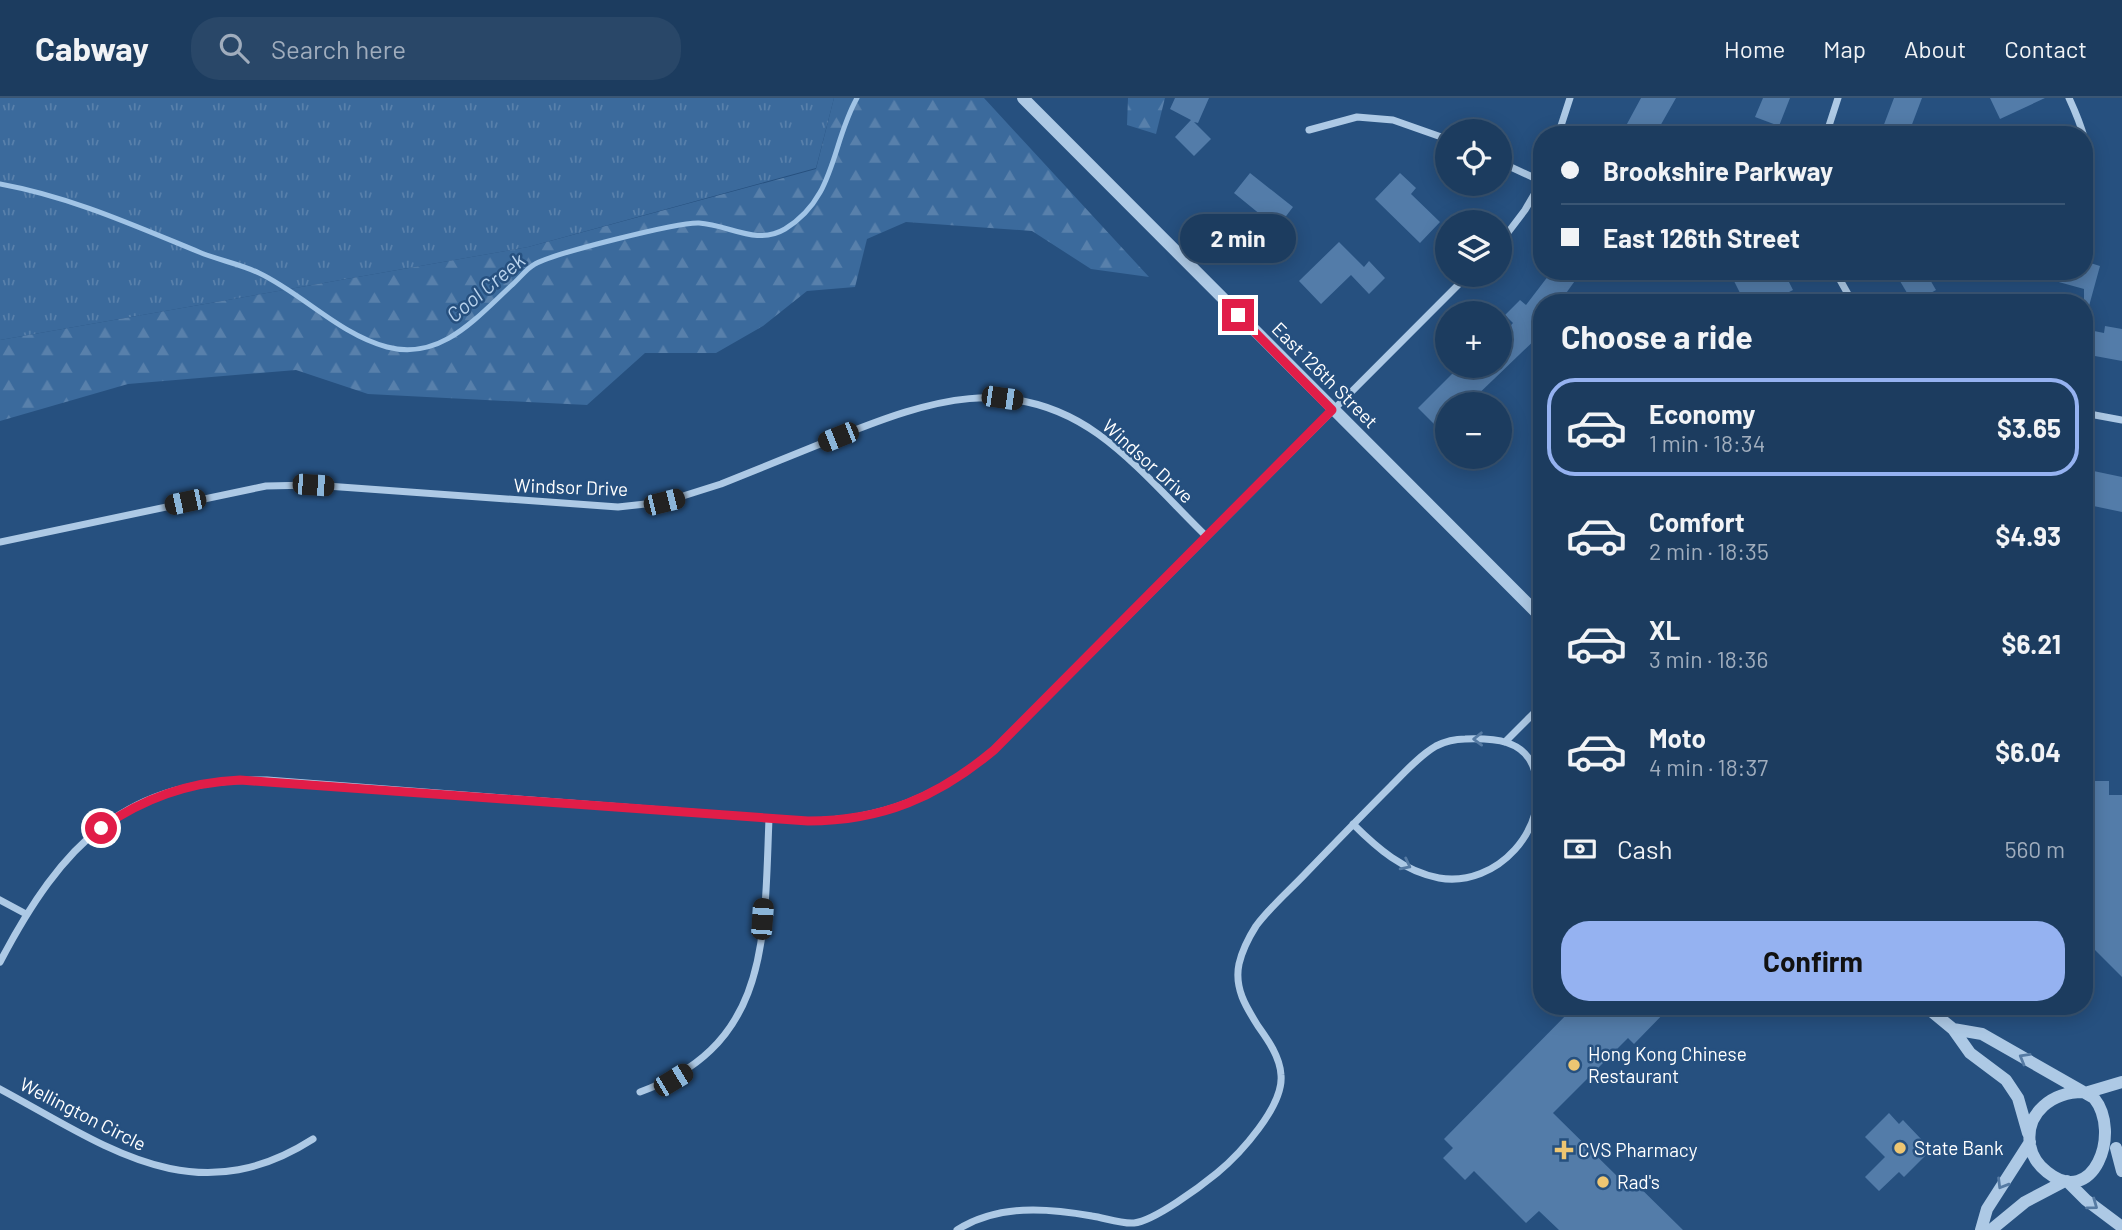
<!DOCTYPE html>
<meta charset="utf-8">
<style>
:root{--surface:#1c3c5f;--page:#294768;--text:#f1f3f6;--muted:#a0adbd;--line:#3a5674;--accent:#95b2f1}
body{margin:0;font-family:Barlow,sans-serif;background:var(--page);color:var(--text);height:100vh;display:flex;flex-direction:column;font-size:26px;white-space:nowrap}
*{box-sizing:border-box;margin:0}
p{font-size:23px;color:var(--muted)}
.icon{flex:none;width:38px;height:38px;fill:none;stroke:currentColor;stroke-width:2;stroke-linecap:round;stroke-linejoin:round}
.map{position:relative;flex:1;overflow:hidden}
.panel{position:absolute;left:1533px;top:196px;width:560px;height:721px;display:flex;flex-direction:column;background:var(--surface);border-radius:28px;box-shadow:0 4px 18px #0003,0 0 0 2px var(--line)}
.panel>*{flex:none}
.top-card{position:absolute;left:1533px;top:28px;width:560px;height:154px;border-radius:28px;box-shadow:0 4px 18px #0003,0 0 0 2px var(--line);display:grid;align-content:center;height:154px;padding:0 28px;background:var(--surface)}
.fabs{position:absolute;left:1435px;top:21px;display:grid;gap:14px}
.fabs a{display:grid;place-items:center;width:77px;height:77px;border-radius:50%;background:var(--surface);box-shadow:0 4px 18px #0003,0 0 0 2px var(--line);font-size:35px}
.end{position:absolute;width:32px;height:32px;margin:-16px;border:9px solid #e11d48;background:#fff;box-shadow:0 0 0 4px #fff}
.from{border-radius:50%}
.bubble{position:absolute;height:49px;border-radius:24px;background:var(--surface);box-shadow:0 4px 18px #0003,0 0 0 2px var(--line);font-size:23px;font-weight:700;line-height:49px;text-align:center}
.car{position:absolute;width:21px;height:42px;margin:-21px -10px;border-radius:9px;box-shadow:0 0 5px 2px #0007;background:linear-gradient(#222 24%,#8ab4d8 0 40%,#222 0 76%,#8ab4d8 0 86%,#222 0)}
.top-card b{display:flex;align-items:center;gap:24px;height:66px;font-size:26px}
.top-card b+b{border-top:2px solid var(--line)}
.top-card i{width:18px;height:18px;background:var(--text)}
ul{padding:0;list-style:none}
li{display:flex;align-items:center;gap:21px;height:98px;margin:0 14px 10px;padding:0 14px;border:4px solid transparent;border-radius:28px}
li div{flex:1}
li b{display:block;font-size:26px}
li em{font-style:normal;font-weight:700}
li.on{border-color:var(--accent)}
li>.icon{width:63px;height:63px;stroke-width:1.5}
h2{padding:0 28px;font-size:32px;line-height:84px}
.pay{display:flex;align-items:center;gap:18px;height:77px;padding:0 28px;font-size:26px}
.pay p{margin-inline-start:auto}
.cta{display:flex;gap:14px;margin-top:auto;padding:14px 28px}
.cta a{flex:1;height:80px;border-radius:28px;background:var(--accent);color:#111;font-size:28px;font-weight:700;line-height:80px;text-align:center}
header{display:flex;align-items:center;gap:42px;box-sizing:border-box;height:98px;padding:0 35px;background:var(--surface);border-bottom:2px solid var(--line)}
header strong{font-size:33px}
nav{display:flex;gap:38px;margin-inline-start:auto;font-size:24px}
.search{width:490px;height:63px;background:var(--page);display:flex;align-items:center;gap:18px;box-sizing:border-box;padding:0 24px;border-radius:28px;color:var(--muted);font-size:26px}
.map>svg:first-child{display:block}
.grass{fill:url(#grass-tufts)}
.forest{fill:url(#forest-firs)}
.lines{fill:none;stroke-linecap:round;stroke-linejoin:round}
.stream{stroke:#a1c4e6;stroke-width:5}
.building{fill:#537ca9}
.minor{stroke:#adc9e5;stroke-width:7}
.tertiary{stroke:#adc9e5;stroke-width:12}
.oneway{stroke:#557aa3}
.route{stroke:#e11d48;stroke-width:9}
.poi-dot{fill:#eec672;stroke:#26507f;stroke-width:2.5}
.labels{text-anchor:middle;stroke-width:5;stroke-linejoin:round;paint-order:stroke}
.street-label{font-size:19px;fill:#fff;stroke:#26507f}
.poi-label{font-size:19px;fill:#fff;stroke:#26507f;text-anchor:start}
.water-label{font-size:21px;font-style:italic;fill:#b8d2ed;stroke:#26507f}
</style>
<header>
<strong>Cabway</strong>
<div class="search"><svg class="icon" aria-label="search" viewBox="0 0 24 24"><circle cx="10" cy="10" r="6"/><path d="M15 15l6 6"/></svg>Search here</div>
<nav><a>Home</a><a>Map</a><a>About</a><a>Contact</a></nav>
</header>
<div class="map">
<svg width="2122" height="1132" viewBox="0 0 2122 1132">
<defs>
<pattern id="grass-tufts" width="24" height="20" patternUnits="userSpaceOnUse" patternTransform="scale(1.75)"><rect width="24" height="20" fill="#3b6a9c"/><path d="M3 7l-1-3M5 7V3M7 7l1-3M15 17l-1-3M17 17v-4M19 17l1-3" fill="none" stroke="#5880ab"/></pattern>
<pattern id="forest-firs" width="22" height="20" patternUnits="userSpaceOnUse" patternTransform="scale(1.75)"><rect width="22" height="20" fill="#3b6a9c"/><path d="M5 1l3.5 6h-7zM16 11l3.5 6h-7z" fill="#5880ab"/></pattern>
</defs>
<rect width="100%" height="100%" fill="#26507f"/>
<!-- grass -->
<path class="grass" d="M0 0H834L816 70 528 149 0 242Z"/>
<!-- forest -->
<path class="forest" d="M834 0H984L1149 179 1091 171 1032 133 906 124 867 141 855 189 807 193 763 228 716 255H645L587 307 368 296 296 272 128 286 0 323V242L528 149 816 71Z
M1128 0H1165L1156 36 1127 27Z"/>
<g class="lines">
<!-- stream -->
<path class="stream" d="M0 86C71 99 133 127 199 154 218 162 240 166 259 175 303 196 339 236 387 249 441 263 476 220 512 187 519 181 527 170 535 166 555 155 678 124 699 125 730 127 756 148 785 131 836 100 831 46 857 0"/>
</g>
<!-- building -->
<path class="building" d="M1175 0H1209L1198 25 1194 24 1211 41 1194 58 1175 39 1191 22 1170 11Z
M1641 0H1676L1655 37H1621Z
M1763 0H1790L1779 28 1755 19Z
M1894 0H1922L1908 37H1880Z
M1990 0H2045L2000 21Z
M1250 75 1293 109 1277 130 1234 95Z
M1400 75 1416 90 1411 96 1440 124 1420 145 1375 101Z
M1339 144 1364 169 1369 163 1385 180 1369 196 1351 177 1321 206 1299 183Z
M2084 163 2100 168 2089 208 2084 207V191L2037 178V173H2084Z
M1552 173H1582L1559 205H1542V235L1468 306H1447V325L1440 332 1418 310 1460 268H1500V239L1513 225 1505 217 1520 202 1526 207Z
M1729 173H1775L1779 181 1786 178 1793 192 1767 205H1745Z
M1894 173H1925L1936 192 1913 205Z
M2105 228 2122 231V263L2084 256V231L2104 235Z
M2084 371 2122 379V414L2084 406Z
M2084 683H2109V697H2122V879L2084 841Z
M1575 908H1671L1634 946 1628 940 1553 1015 1621 1082 1626 1076 1683 1132H1559L1539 1113 1526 1125 1474 1073 1465 1082 1443 1060 1453 1050 1444 1041Z
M1889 1015 1899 1026 1903 1022 1921 1041 1918 1044 1928 1055 1904 1079 1899 1074 1879 1093 1865 1079 1885 1059 1865 1039Z"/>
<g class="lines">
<!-- minor -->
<path class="minor" d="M2069 0C2082 28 2090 52 2091 84
M1309 32 1357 19 1393 22 1447 41
M1558 37 1570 0
M1826 37 1838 0
M1500 64 1541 83
M1500 145 1525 112 1542 83
M1835 173 1853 205
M2084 315 2122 322
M0 444 266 388 313 387 618 409 664 404 721 386C761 370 800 354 840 338 928 303 1011 274 1098 336 1137 364 1171 404 1206 438
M1505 644 1542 607
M0 802 26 816
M0 864C62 746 125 679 267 682L808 723C881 722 938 699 994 652L1468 177
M0 991C106 1048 194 1117 313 1041
M640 994C771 947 764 839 769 721
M957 1132C998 1106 1047 1110 1092 1118 1105 1120 1121 1126 1134 1125 1154 1123 1200 1089 1217 1075 1240 1056 1284 1008 1281 977 1280 959 1268 942 1258 928 1246 909 1234 890 1239 866 1242 853 1249 839 1256 828 1270 809 1290 792 1306 775 1334 746 1362 717 1391 688 1405 674 1419 658 1436 648 1444 644 1456 641 1465 641 1493 640 1526 641 1535 674 1551 730 1497 790 1439 780 1403 773 1377 750 1353 726"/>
<!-- tertiary -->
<path class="tertiary" d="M1023 0 1542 520
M1925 908 1953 931 1970 955 2006 982 2018 1000 2028 1035
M1953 931 1982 936 2094 1000C2122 1035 2093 1111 2047 1074 2038 1067 2032 1058 2030 1047 2025 1014 2053 994 2083 994
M2085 995 2122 984
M2116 1050 2122 1073
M2067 1083 2086 1102 2122 1129
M1981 1132 1987 1111 2030 1044
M1991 1132 2025 1104 2065 1083"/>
</g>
<!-- one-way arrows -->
<defs><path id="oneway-chevron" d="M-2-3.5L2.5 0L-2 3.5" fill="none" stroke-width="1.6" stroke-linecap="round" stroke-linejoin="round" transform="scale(1.75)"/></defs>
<g class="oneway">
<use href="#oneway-chevron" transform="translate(1478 641) rotate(179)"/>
<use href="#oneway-chevron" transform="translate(1406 767) rotate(27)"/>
<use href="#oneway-chevron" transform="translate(2024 960) rotate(-150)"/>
<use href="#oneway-chevron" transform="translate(2002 1086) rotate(121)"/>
<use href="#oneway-chevron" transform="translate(2093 1107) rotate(36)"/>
</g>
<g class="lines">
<!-- route -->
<path class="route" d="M101 730C142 701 190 684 240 682L808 723C882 723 938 699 994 652L1332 312 1238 217"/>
</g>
<!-- markers -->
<g class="poi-dot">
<circle cx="1574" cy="967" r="7"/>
<circle cx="1900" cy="1050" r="7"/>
<path d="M1560.5 1041.5h7v7h7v7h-7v7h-7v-7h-7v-7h7z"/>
<circle cx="1603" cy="1084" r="7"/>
</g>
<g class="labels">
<!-- street labels -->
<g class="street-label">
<text transform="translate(1325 277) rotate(45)" y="7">East 126th Street</text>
<text transform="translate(1148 363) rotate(42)" y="7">Windsor Drive</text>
<text transform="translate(571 389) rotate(2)" y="7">Windsor Drive</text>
<text transform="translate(83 1016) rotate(27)" y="7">Wellington Circle</text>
</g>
<!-- poi labels -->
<g class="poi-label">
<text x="1588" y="963">Hong Kong Chinese<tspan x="1588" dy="22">Restaurant</tspan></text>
<text x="1914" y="1057">State Bank</text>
<text x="1578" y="1059">CVS Pharmacy</text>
<text x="1617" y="1091">Rad's</text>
</g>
<!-- water labels -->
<g class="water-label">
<text transform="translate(486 190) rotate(-40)" y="7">Cool Creek</text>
</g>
</g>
</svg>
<div class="fabs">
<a><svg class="icon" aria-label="locate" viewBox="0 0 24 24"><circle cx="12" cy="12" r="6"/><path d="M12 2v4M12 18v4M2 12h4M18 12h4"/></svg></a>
<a><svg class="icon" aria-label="layers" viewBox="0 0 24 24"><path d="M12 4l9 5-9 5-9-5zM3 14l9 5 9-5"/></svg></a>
<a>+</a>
<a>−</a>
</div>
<i class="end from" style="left:101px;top:730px"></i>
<i class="end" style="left:1238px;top:217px"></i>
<div class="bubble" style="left:1180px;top:116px;width:116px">2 min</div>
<i class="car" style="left:1002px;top:300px;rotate:98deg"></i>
<i class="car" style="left:838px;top:339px;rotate:248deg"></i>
<i class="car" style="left:313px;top:387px;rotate:94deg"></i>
<i class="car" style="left:185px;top:404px;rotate:258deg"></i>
<i class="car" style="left:664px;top:404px;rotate:76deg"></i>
<i class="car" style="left:762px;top:821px;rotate:4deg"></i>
<i class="car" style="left:673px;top:982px;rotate:59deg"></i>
<div class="top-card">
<b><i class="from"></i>Brookshire Parkway</b>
<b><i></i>East 126th Street</b>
</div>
<section class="panel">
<h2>Choose a ride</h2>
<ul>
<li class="on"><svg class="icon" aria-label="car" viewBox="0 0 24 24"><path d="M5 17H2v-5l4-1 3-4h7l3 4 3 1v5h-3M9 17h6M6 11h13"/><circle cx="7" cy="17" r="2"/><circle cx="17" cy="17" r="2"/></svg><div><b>Economy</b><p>1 min · 18:34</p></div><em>$3.65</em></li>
<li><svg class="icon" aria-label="car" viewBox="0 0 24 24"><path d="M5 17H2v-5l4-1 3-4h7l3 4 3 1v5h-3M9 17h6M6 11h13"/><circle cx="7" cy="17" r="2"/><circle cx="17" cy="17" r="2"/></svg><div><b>Comfort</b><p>2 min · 18:35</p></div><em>$4.93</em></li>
<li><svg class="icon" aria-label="car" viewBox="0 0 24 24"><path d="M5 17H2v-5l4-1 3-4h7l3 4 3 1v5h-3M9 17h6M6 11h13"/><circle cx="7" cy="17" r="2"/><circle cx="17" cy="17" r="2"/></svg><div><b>XL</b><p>3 min · 18:36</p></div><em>$6.21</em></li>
<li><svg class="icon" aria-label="car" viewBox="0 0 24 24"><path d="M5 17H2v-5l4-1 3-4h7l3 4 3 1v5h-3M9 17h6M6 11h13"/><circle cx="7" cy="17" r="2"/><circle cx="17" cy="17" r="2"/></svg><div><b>Moto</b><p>4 min · 18:37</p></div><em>$6.04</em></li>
</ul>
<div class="pay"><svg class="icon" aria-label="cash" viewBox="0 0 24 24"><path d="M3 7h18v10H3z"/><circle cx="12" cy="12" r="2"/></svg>Cash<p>560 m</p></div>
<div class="cta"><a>Confirm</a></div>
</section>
</div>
